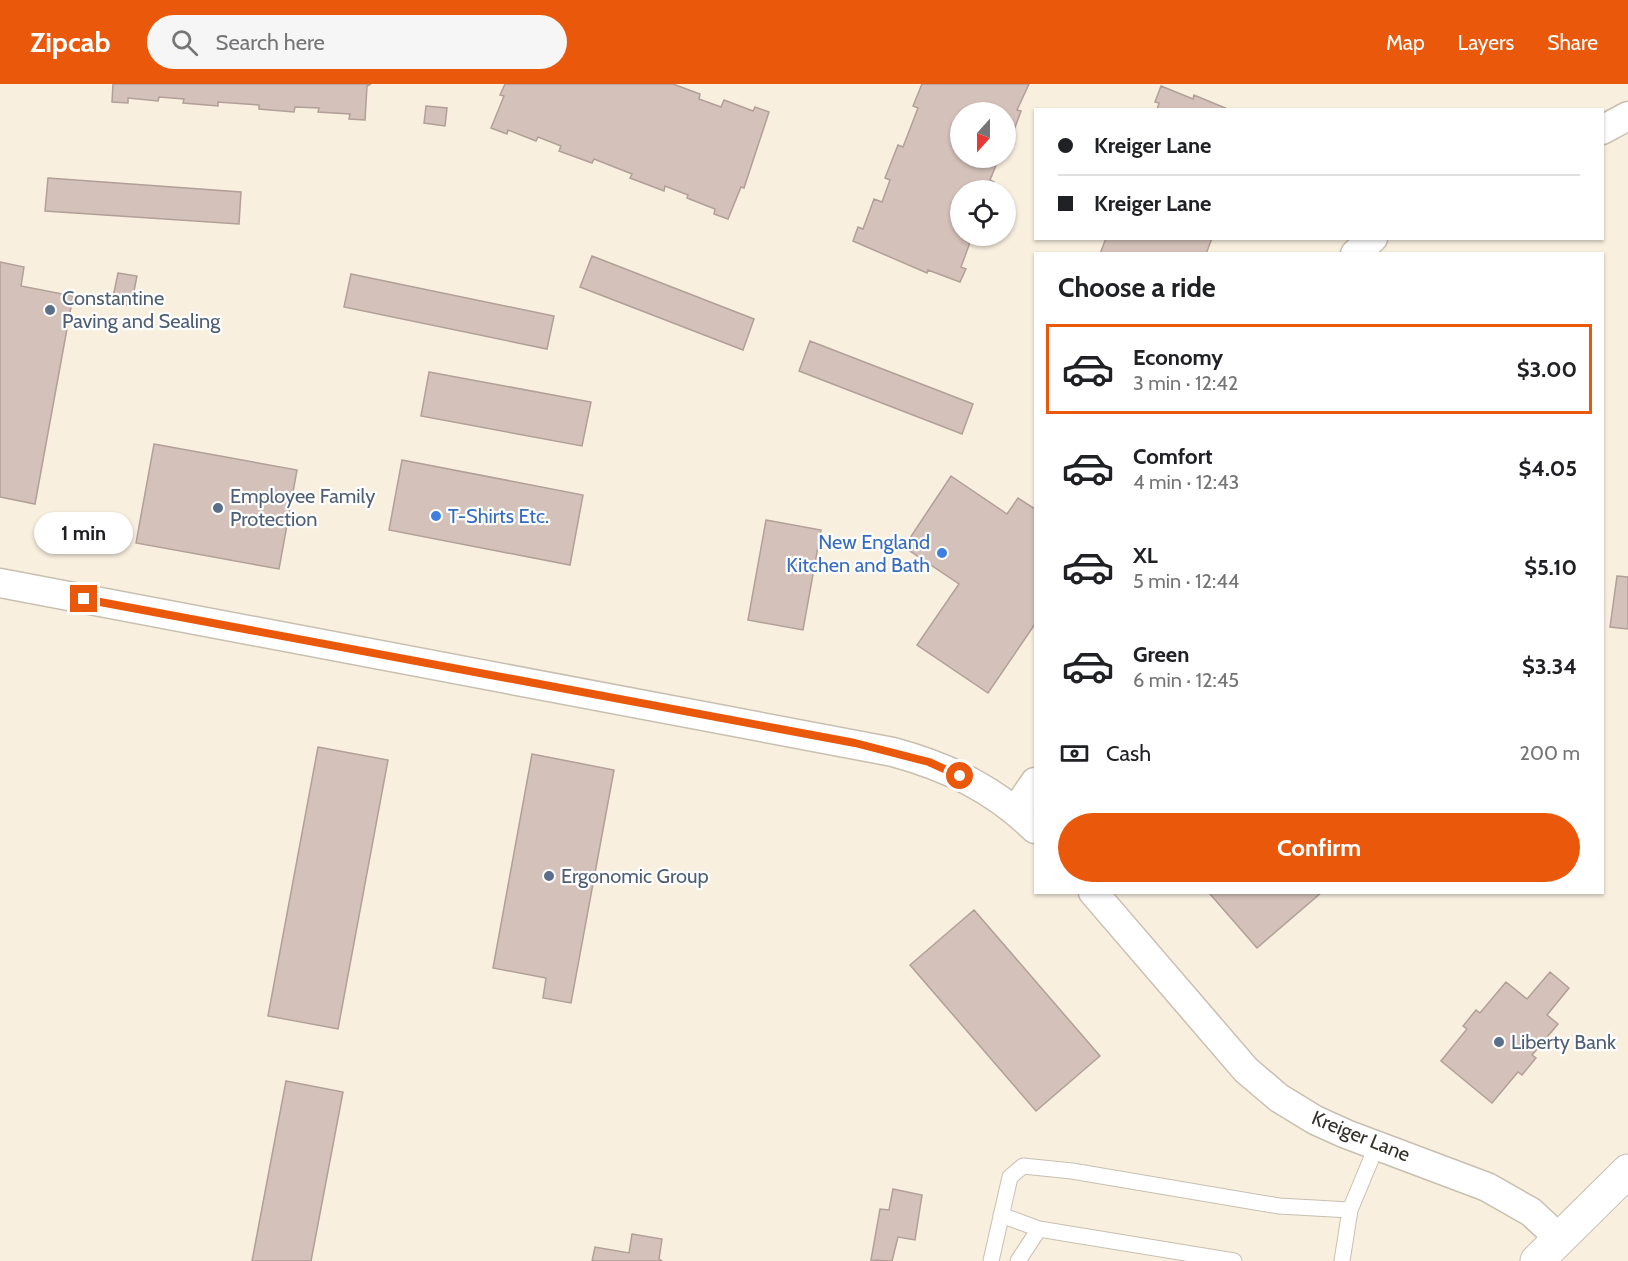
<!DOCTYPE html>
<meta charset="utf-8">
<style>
:root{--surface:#fff;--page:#f6f6f6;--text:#202124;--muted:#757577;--line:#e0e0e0;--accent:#ea580c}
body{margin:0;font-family:Cabin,sans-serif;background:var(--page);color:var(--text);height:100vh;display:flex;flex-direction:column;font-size:22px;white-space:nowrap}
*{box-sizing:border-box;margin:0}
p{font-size:20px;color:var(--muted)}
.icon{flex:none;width:33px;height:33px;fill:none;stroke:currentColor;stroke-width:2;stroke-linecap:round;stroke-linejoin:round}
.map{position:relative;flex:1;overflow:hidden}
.details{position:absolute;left:1034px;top:168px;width:570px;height:642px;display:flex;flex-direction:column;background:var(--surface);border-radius:0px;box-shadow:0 2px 4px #0004}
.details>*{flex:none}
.guide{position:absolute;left:1034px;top:24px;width:570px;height:132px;border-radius:0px;box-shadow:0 2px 4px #0004;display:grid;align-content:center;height:132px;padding:0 24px;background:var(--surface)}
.needle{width:39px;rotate:201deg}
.buttons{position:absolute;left:950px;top:18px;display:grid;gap:12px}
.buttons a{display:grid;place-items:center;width:66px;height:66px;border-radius:50%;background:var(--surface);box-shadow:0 2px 4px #0004;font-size:30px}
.end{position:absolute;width:27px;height:27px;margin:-14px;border:8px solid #ea580c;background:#fff;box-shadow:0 0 0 3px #fff}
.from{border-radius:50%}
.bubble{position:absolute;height:42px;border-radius:21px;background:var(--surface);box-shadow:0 2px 4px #0004;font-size:20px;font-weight:700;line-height:42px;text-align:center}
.guide b{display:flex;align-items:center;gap:21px;height:57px;font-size:22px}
.guide b+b{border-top:2px solid var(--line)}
.guide i{width:15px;height:15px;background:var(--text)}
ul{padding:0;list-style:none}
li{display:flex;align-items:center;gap:18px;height:90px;margin:0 12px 9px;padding:0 12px;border:3px solid transparent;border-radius:0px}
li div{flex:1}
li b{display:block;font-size:22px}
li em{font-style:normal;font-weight:700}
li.on{border-color:var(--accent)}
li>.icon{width:54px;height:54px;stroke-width:1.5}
h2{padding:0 24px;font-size:27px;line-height:72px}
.pay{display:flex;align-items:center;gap:15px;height:66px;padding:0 24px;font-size:22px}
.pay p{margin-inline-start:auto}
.action{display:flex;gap:12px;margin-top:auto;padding:12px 24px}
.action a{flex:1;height:69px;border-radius:36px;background:var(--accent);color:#fff;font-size:24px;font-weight:700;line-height:69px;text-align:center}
header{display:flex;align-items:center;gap:36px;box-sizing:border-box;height:84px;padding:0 30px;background:var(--accent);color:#fff}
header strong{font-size:28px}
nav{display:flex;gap:33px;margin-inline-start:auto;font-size:21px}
.search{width:420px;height:54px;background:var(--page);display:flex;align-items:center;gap:15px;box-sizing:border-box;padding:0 21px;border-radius:33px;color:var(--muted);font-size:22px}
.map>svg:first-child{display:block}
.building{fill:#d4c2ba;stroke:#b19f98;stroke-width:1.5}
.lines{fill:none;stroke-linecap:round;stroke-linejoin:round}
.service-casing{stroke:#c8bfb0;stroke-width:17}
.minor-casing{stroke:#c8bfb0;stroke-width:31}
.tertiary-casing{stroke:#c8bfb0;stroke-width:35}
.service{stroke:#fff;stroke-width:15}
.minor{stroke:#fff;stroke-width:28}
.tertiary{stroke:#fff;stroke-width:33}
.route{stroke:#ea580c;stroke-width:8}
.service-dot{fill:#5c6f8a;stroke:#fff;stroke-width:2}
.shop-dot{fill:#3f7fe0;stroke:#fff;stroke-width:2}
.labels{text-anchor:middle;stroke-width:4.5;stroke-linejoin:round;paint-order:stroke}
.service-label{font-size:20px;fill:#4e5e75;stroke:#fff;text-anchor:start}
.shop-label{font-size:20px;fill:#366cbe;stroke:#fff;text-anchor:start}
.street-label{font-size:20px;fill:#34302a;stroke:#fff}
</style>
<header>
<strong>Zipcab</strong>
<div class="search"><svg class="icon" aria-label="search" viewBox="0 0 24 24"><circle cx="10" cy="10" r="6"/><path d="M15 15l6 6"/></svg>Search here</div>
<nav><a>Map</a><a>Layers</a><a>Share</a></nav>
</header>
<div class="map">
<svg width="1628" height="1177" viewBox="0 0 1628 1177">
<rect width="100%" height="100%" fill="#f8efdf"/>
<!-- building -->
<path class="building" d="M113 0H371L367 2 365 36 349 35 350 30 318 28 319 24 295 23 294 28 259 25V21L218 18V22L183 19 184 15 159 13 158 17 128 14V19L112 18Z
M505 0H673L700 10 699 15 721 23 724 16 753 27 755 23 769 28 744 104 741 103 728 135 714 130 715 125 687 114 688 111 665 102 664 107 630 94 632 90 594 75 592 79 559 67 561 62 538 53 536 57 508 46 507 50 491 44 504 12 500 11Z
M922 0H1029L1017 26 1021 27 1009 60 1005 58V28H960V74H999L990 96 994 98 990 106H960V152L972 153 961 183 966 185 960 198 928 186 927 189 853 157 858 143 863 145 874 115 882 118 890 96 885 94 898 61 903 63 918 24 913 22Z
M1161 2 1193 15 1194 11 1230 26H1157L1159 19 1155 18Z
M426 22 447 24 445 42 424 39Z
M48 94 241 108 239 140 45 127Z
M1106 154H1212L1206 170H1100Z
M592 172 754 235 743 266 580 203Z
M0 178 24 183 21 202 73 212 35 420 0 413Z
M118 189 137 192 131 222 112 218Z
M351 190 554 232 547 265 344 223Z
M810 257 973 320 962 350 799 287Z
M429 288 591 318 582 362 421 332Z
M154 360 297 386 279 485 136 459Z
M402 376 583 411 570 481 389 446Z
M951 392 1007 430 1018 414 1035 425V540L988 609 917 561 959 500 904 463Z
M766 436 821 446 803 546 748 536Z
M1617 492 1628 493V545L1610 543Z
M318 663 388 676 338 945 268 932Z
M532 670 614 686 571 919 543 914 546 894 493 884Z
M1212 808H1322L1257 864 1210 810Z
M974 826 1100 972 1036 1027 910 881Z
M1550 888 1569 904 1547 931 1558 940 1532 971 1536 974 1522 991 1518 988 1492 1019 1441 977 1467 945 1463 942 1476 926 1480 929 1506 898 1527 915Z
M286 997 343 1008 311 1177H252Z
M893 1105 922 1111 915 1156 898 1153 892 1177 871 1176 880 1125 889 1126Z
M632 1150 662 1155 659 1175 662 1177H592L595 1163 629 1169Z"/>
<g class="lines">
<!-- service casing -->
<g class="service-casing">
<path id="service" d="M1001 1131 1039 1145 1234 1177
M991 1177 1010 1093 1023 1082 1072 1087 1279 1122 1350 1126
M1018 1177 1039 1145
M1342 1177 1350 1126 1377 1061"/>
</g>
<!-- minor casing -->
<g class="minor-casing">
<path id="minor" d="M1602 46 1628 32
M1355 170 1373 154
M0 499 893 668C948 683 994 705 1035 745
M1016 726 1035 698
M1093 808 1246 986 1279 1014 1315 1036 1346 1050 1487 1103 1531 1128 1559 1154"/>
</g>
<!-- tertiary casing -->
<g class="tertiary-casing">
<path id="tertiary" d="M1537 1177 1628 1087"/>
</g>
<!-- service -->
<use href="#service" class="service"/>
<!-- minor -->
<use href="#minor" class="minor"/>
<!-- tertiary -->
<use href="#tertiary" class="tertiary"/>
</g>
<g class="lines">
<!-- route -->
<path class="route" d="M84 515 855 659 929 678 960 692"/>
</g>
<!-- markers -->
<g class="service-dot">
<circle cx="50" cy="226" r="6"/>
<circle cx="218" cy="424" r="6"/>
<circle cx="549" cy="792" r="6"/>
<circle cx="1499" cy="958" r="6"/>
</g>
<g class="shop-dot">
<circle cx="436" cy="432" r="6"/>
<circle cx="942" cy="469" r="6"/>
</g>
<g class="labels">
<!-- service labels -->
<g class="service-label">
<text x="62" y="221">Constantine<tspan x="62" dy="23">Paving and Sealing</tspan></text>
<text x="230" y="419">Employee Family<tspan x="230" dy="23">Protection</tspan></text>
<text x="561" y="799">Ergonomic Group</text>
<text x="1511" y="965">Liberty Bank</text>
</g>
<!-- shop labels -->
<g class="shop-label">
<text x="448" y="439">T-Shirts Etc.</text>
<text x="930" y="465" text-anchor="end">New England<tspan x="930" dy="23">Kitchen and Bath</tspan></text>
</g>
<!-- street labels -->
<g class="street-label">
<text transform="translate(1361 1052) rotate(22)" y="7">Kreiger Lane</text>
</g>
</g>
</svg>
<div class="buttons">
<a><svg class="needle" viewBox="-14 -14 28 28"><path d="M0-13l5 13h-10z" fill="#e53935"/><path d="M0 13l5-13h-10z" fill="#757577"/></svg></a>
<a><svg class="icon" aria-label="locate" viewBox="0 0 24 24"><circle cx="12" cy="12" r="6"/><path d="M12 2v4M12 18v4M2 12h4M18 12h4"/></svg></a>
</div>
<i class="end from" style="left:960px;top:692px"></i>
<i class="end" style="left:84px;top:515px"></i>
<div class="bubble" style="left:34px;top:428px;width:99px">1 min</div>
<div class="guide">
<b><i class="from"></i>Kreiger Lane</b>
<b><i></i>Kreiger Lane</b>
</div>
<section class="details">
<h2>Choose a ride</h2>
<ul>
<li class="on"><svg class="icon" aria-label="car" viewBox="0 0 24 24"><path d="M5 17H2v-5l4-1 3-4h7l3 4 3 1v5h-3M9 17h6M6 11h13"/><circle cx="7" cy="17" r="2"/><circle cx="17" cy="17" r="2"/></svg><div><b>Economy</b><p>3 min · 12:42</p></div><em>$3.00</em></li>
<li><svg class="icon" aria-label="car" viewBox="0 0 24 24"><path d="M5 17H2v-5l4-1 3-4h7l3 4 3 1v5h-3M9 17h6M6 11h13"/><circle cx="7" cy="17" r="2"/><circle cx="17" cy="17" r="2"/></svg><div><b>Comfort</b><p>4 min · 12:43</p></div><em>$4.05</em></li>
<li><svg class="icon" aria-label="car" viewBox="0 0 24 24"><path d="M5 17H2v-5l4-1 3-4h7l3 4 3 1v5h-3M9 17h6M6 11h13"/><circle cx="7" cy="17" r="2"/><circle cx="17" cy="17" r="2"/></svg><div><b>XL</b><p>5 min · 12:44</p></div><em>$5.10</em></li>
<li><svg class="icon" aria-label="car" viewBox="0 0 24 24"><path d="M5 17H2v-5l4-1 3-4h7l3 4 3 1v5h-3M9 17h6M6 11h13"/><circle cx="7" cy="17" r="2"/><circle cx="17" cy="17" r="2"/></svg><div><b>Green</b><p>6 min · 12:45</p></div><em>$3.34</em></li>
</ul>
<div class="pay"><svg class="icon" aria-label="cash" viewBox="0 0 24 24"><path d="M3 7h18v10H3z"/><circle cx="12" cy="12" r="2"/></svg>Cash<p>200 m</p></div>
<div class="action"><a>Confirm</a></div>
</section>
</div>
